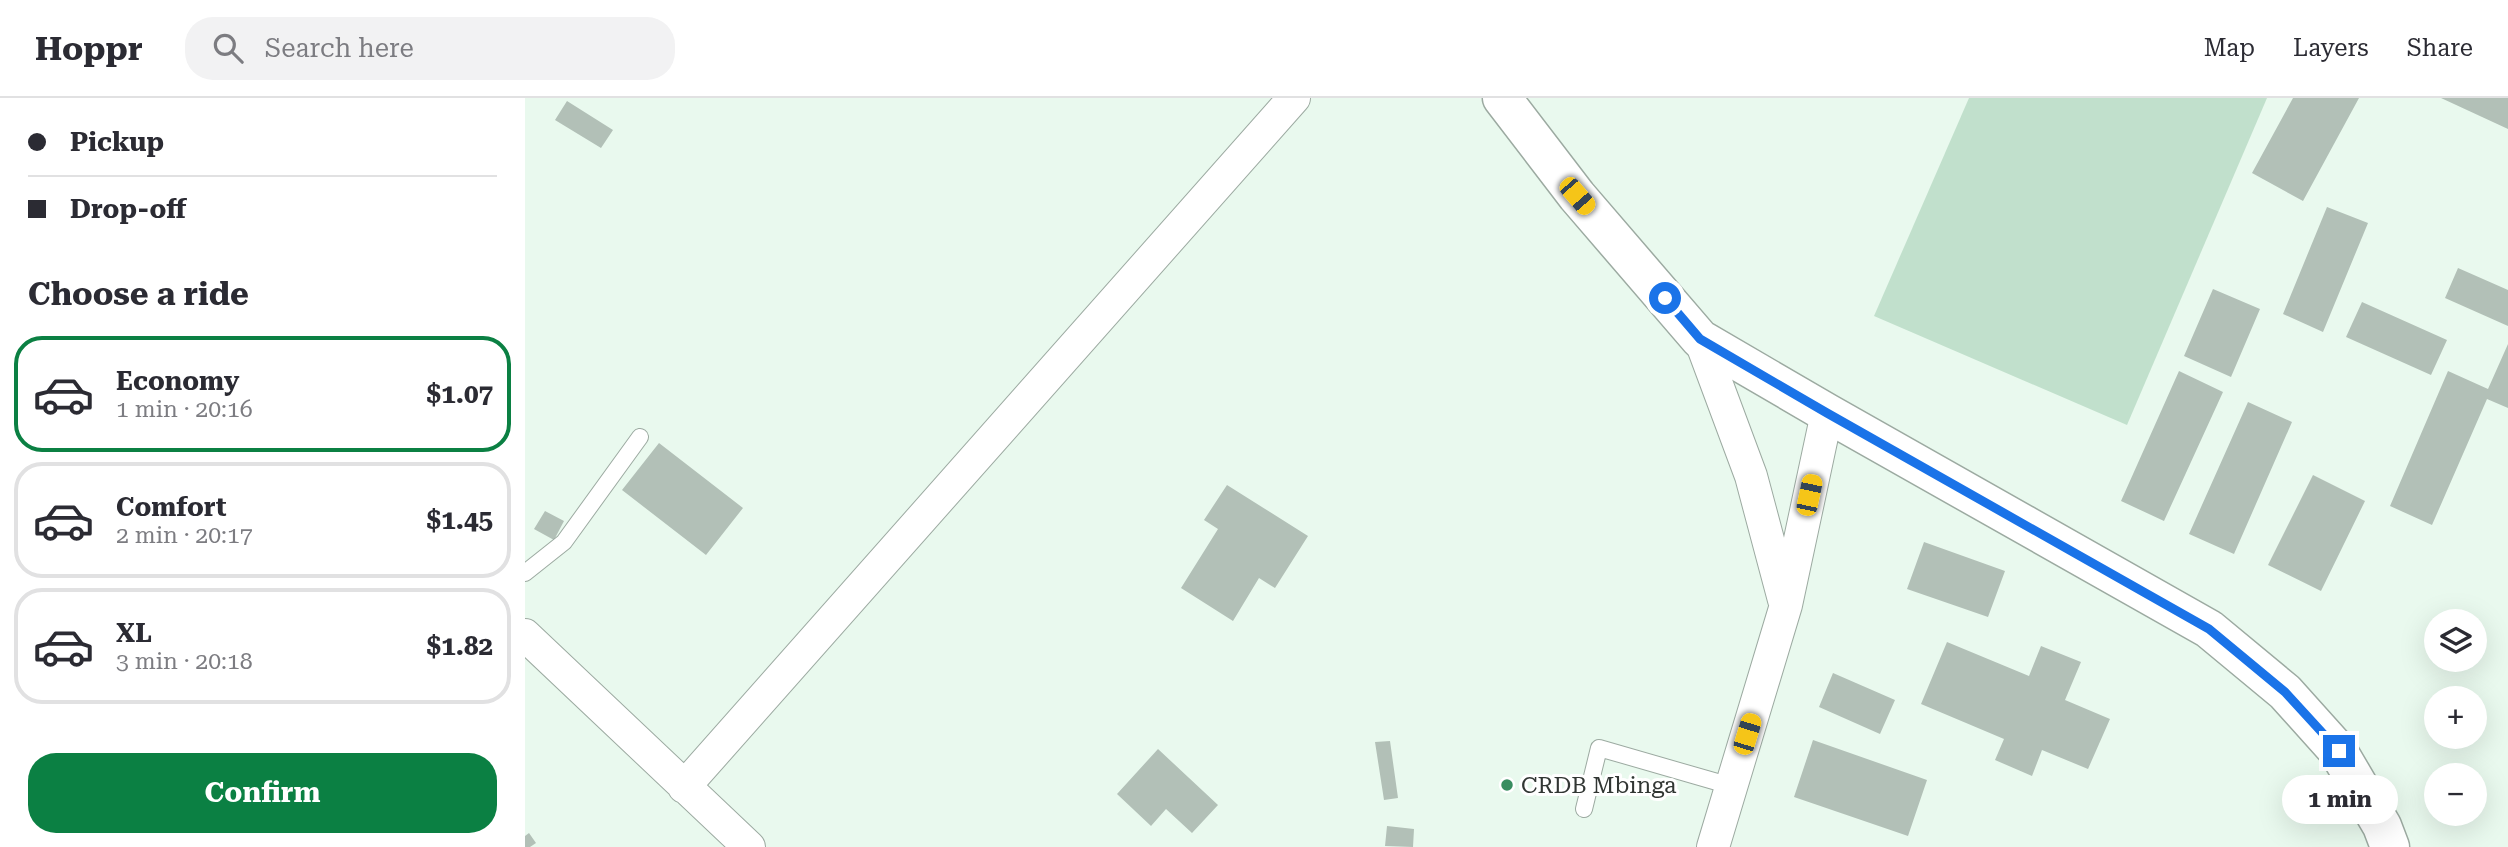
<!DOCTYPE html>
<meta charset="utf-8">
<style>
:root{--surface:#fff;--page:#f2f2f3;--text:#2b2b33;--muted:#7c7c81;--line:#e1e1e2;--accent:#0b8043}
body{margin:0;font-family:"Roboto Serif",serif;background:var(--page);color:var(--text);height:100vh;display:flex;flex-direction:column;font-size:26px;white-space:nowrap}
*{box-sizing:border-box;margin:0}
p{font-size:23px;color:var(--muted)}
.icon{flex:none;width:38px;height:38px;fill:none;stroke:currentColor;stroke-width:2;stroke-linecap:round;stroke-linejoin:round}
.map{position:relative;flex:1;overflow:hidden}
.side{display:flex;flex-direction:column;background:var(--surface);width:525px}
.side>*{flex:none}
.banner{display:grid;align-content:center;height:154px;padding:0 28px;background:var(--surface)}
.controls{position:absolute;left:1899px;top:511px;display:grid;gap:14px}
.controls a{display:grid;place-items:center;width:63px;height:63px;border-radius:50%;background:var(--surface);box-shadow:0 7px 28px #0002;font-size:35px}
.end{position:absolute;width:32px;height:32px;margin:-16px;border:9px solid #1a73e8;background:#fff;box-shadow:0 0 0 4px #fff}
.from{border-radius:50%}
.bubble{position:absolute;height:49px;border-radius:24px;background:var(--surface);box-shadow:0 7px 28px #0002;font-size:23px;font-weight:700;line-height:49px;text-align:center}
.car{position:absolute;width:21px;height:42px;margin:-21px -10px;border-radius:9px;box-shadow:0 0 5px 2px #0007;background:linear-gradient(#f5c518 24%,#345 0 40%,#f5c518 0 76%,#345 0 86%,#f5c518 0)}
.banner b{display:flex;align-items:center;gap:24px;height:66px;font-size:26px}
.banner b+b{border-top:2px solid var(--line)}
.banner i{width:18px;height:18px;background:var(--text)}
ul{padding:0;list-style:none}
li{display:flex;align-items:center;gap:21px;height:116px;margin:0 14px 10px;padding:0 14px;border:4px solid var(--line);border-radius:28px}
li div{flex:1}
li b{display:block;font-size:26px}
li em{font-style:normal;font-weight:700}
li.current{border-color:var(--accent)}
li>.icon{width:63px;height:63px;stroke-width:1.5}
h2{padding:0 28px;font-size:32px;line-height:84px}
.action{display:flex;gap:14px;margin-top:auto;padding:14px 28px}
.action a{flex:1;height:80px;border-radius:28px;background:var(--accent);color:#fff;font-size:28px;font-weight:700;line-height:80px;text-align:center}
header{display:flex;align-items:center;gap:42px;box-sizing:border-box;height:98px;padding:0 35px;background:var(--surface);border-bottom:2px solid var(--line)}
header strong{font-size:33px}
nav{display:flex;gap:38px;margin-inline-start:auto;font-size:24px}
.search{width:490px;height:63px;background:var(--page);display:flex;align-items:center;gap:18px;box-sizing:border-box;padding:0 24px;border-radius:28px;color:var(--muted);font-size:26px}
main{display:flex;flex:1;min-height:0}
.map>svg:first-child{display:block}
.green{fill:#c1e0cc}
.building{fill:#b2c0b7}
.lines{fill:none;stroke-linecap:round;stroke-linejoin:round}
.service-casing{stroke:#9caaa1;stroke-width:18}
.minor-casing{stroke:#9caaa1;stroke-width:34}
.tertiary-casing{stroke:#9caaa1;stroke-width:41}
.service{stroke:#fff;stroke-width:16}
.minor{stroke:#fff;stroke-width:32}
.tertiary{stroke:#fff;stroke-width:38}
.route{stroke:#1a73e8;stroke-width:9}
.poi-dot{fill:#398d60;stroke:#fff;stroke-width:2.5}
.labels{text-anchor:middle;stroke-width:6;stroke-linejoin:round;paint-order:stroke}
.poi-label{font-size:23px;fill:#313633;stroke:#fff;text-anchor:start}
</style>
<header>
<strong>Hoppr</strong>
<div class="search"><svg class="icon" aria-label="search" viewBox="0 0 24 24"><circle cx="10" cy="10" r="6"/><path d="M15 15l6 6"/></svg>Search here</div>
<nav><a>Map</a><a>Layers</a><a>Share</a></nav>
</header>
<main>
<section class="side">
<div class="banner">
<b><i class="from"></i>Pickup</b>
<b><i></i>Drop-off</b>
</div>
<h2>Choose a ride</h2>
<ul>
<li class="current"><svg class="icon" aria-label="car" viewBox="0 0 24 24"><path d="M5 17H2v-5l4-1 3-4h7l3 4 3 1v5h-3M9 17h6M6 11h13"/><circle cx="7" cy="17" r="2"/><circle cx="17" cy="17" r="2"/></svg><div><b>Economy</b><p>1 min · 20:16</p></div><em>$1.07</em></li>
<li><svg class="icon" aria-label="car" viewBox="0 0 24 24"><path d="M5 17H2v-5l4-1 3-4h7l3 4 3 1v5h-3M9 17h6M6 11h13"/><circle cx="7" cy="17" r="2"/><circle cx="17" cy="17" r="2"/></svg><div><b>Comfort</b><p>2 min · 20:17</p></div><em>$1.45</em></li>
<li><svg class="icon" aria-label="car" viewBox="0 0 24 24"><path d="M5 17H2v-5l4-1 3-4h7l3 4 3 1v5h-3M9 17h6M6 11h13"/><circle cx="7" cy="17" r="2"/><circle cx="17" cy="17" r="2"/></svg><div><b>XL</b><p>3 min · 20:18</p></div><em>$1.82</em></li>
</ul>
<div class="action"><a>Confirm</a></div>
</section>
<div class="map">
<svg width="1983" height="749" viewBox="0 0 1983 749">
<rect width="100%" height="100%" fill="#e9f9ee"/>
<!-- green -->
<path class="green" d="M1444 0H1742L1602 327 1349 218Z"/>
<!-- building -->
<path class="building" d="M1768 0H1834L1778 103 1727 75Z
M1916 0H1983V31Z
M42 3 88 32 76 50 30 22Z
M1802 109 1843 125 1798 234 1758 216Z
M1933 170 1983 192V228L1920 200Z
M1688 191 1735 211 1706 279 1659 258Z
M1837 204 1922 242 1906 277 1821 239Z
M1983 246V310L1962 301 1907 427 1865 408 1923 273 1963 291Z
M1654 273 1698 294 1639 423 1596 403Z
M1723 304 1767 324 1709 456 1664 436Z
M134 345 218 410 181 457 97 392Z
M1788 377 1840 403 1796 493 1743 467Z
M702 387 783 438 750 490 734 480 708 523 656 490 693 431 679 422Z
M20 413 39 423 29 442 9 431Z
M1399 444 1480 473 1463 519 1382 491Z
M1422 544 1504 578 1516 548 1556 564 1540 602 1585 621 1563 671 1517 652 1507 678 1470 662 1479 641 1396 606Z
M1308 575 1370 602 1355 636 1294 609Z
M1288 642 1402 682 1383 738 1269 699Z
M865 643 873 700 859 702 850 644Z
M633 651 693 707 667 735 641 711 626 728 592 696Z
M862 728 889 731 888 749 860 748Z
M4 735 11 745 5 749H0V738Z"/>
<g class="lines">
<!-- service casing -->
<g class="service-casing">
<path id="service" d="M0 475 39 444 115 339
M1059 711 1074 650 1206 688"/>
</g>
<!-- minor casing -->
<g class="minor-casing">
<path id="minor" d="M1175 241 1226 378 1259 502
M0 537 224 749
M159 689 769 0
M1188 749 1261 507 1302 315"/>
</g>
<!-- tertiary casing -->
<g class="tertiary-casing">
<path id="tertiary" d="M977 0 1052 98 1175 241 1302 315 1684 531 1760 594 1813 653 1857 728 1865 749"/>
</g>
<!-- service -->
<use href="#service" class="service"/>
<!-- minor -->
<use href="#minor" class="minor"/>
<!-- tertiary -->
<use href="#tertiary" class="tertiary"/>
</g>
<g class="lines">
<!-- route -->
<path class="route" d="M1140 200 1175 241 1302 315 1684 531 1760 594 1814 653"/>
</g>
<!-- markers -->
<circle class="poi-dot" cx="982" cy="687" r="7"/>
<g class="labels">
<!-- poi labels -->
<g class="poi-label">
<text x="996" y="695">CRDB Mbinga</text>
</g>
</g>
</svg>
<div class="controls">
<a><svg class="icon" aria-label="layers" viewBox="0 0 24 24"><path d="M12 4l9 5-9 5-9-5zM3 14l9 5 9-5"/></svg></a>
<a>+</a>
<a>−</a>
</div>
<i class="end from" style="left:1140px;top:200px"></i>
<i class="end" style="left:1814px;top:653px"></i>
<div class="bubble" style="left:1757px;top:677px;width:116px">1 min</div>
<i class="car" style="left:1052px;top:98px;rotate:139deg"></i>
<i class="car" style="left:1284px;top:397px;rotate:12deg"></i>
<i class="car" style="left:1222px;top:636px;rotate:17deg"></i>
</div>
</main>
